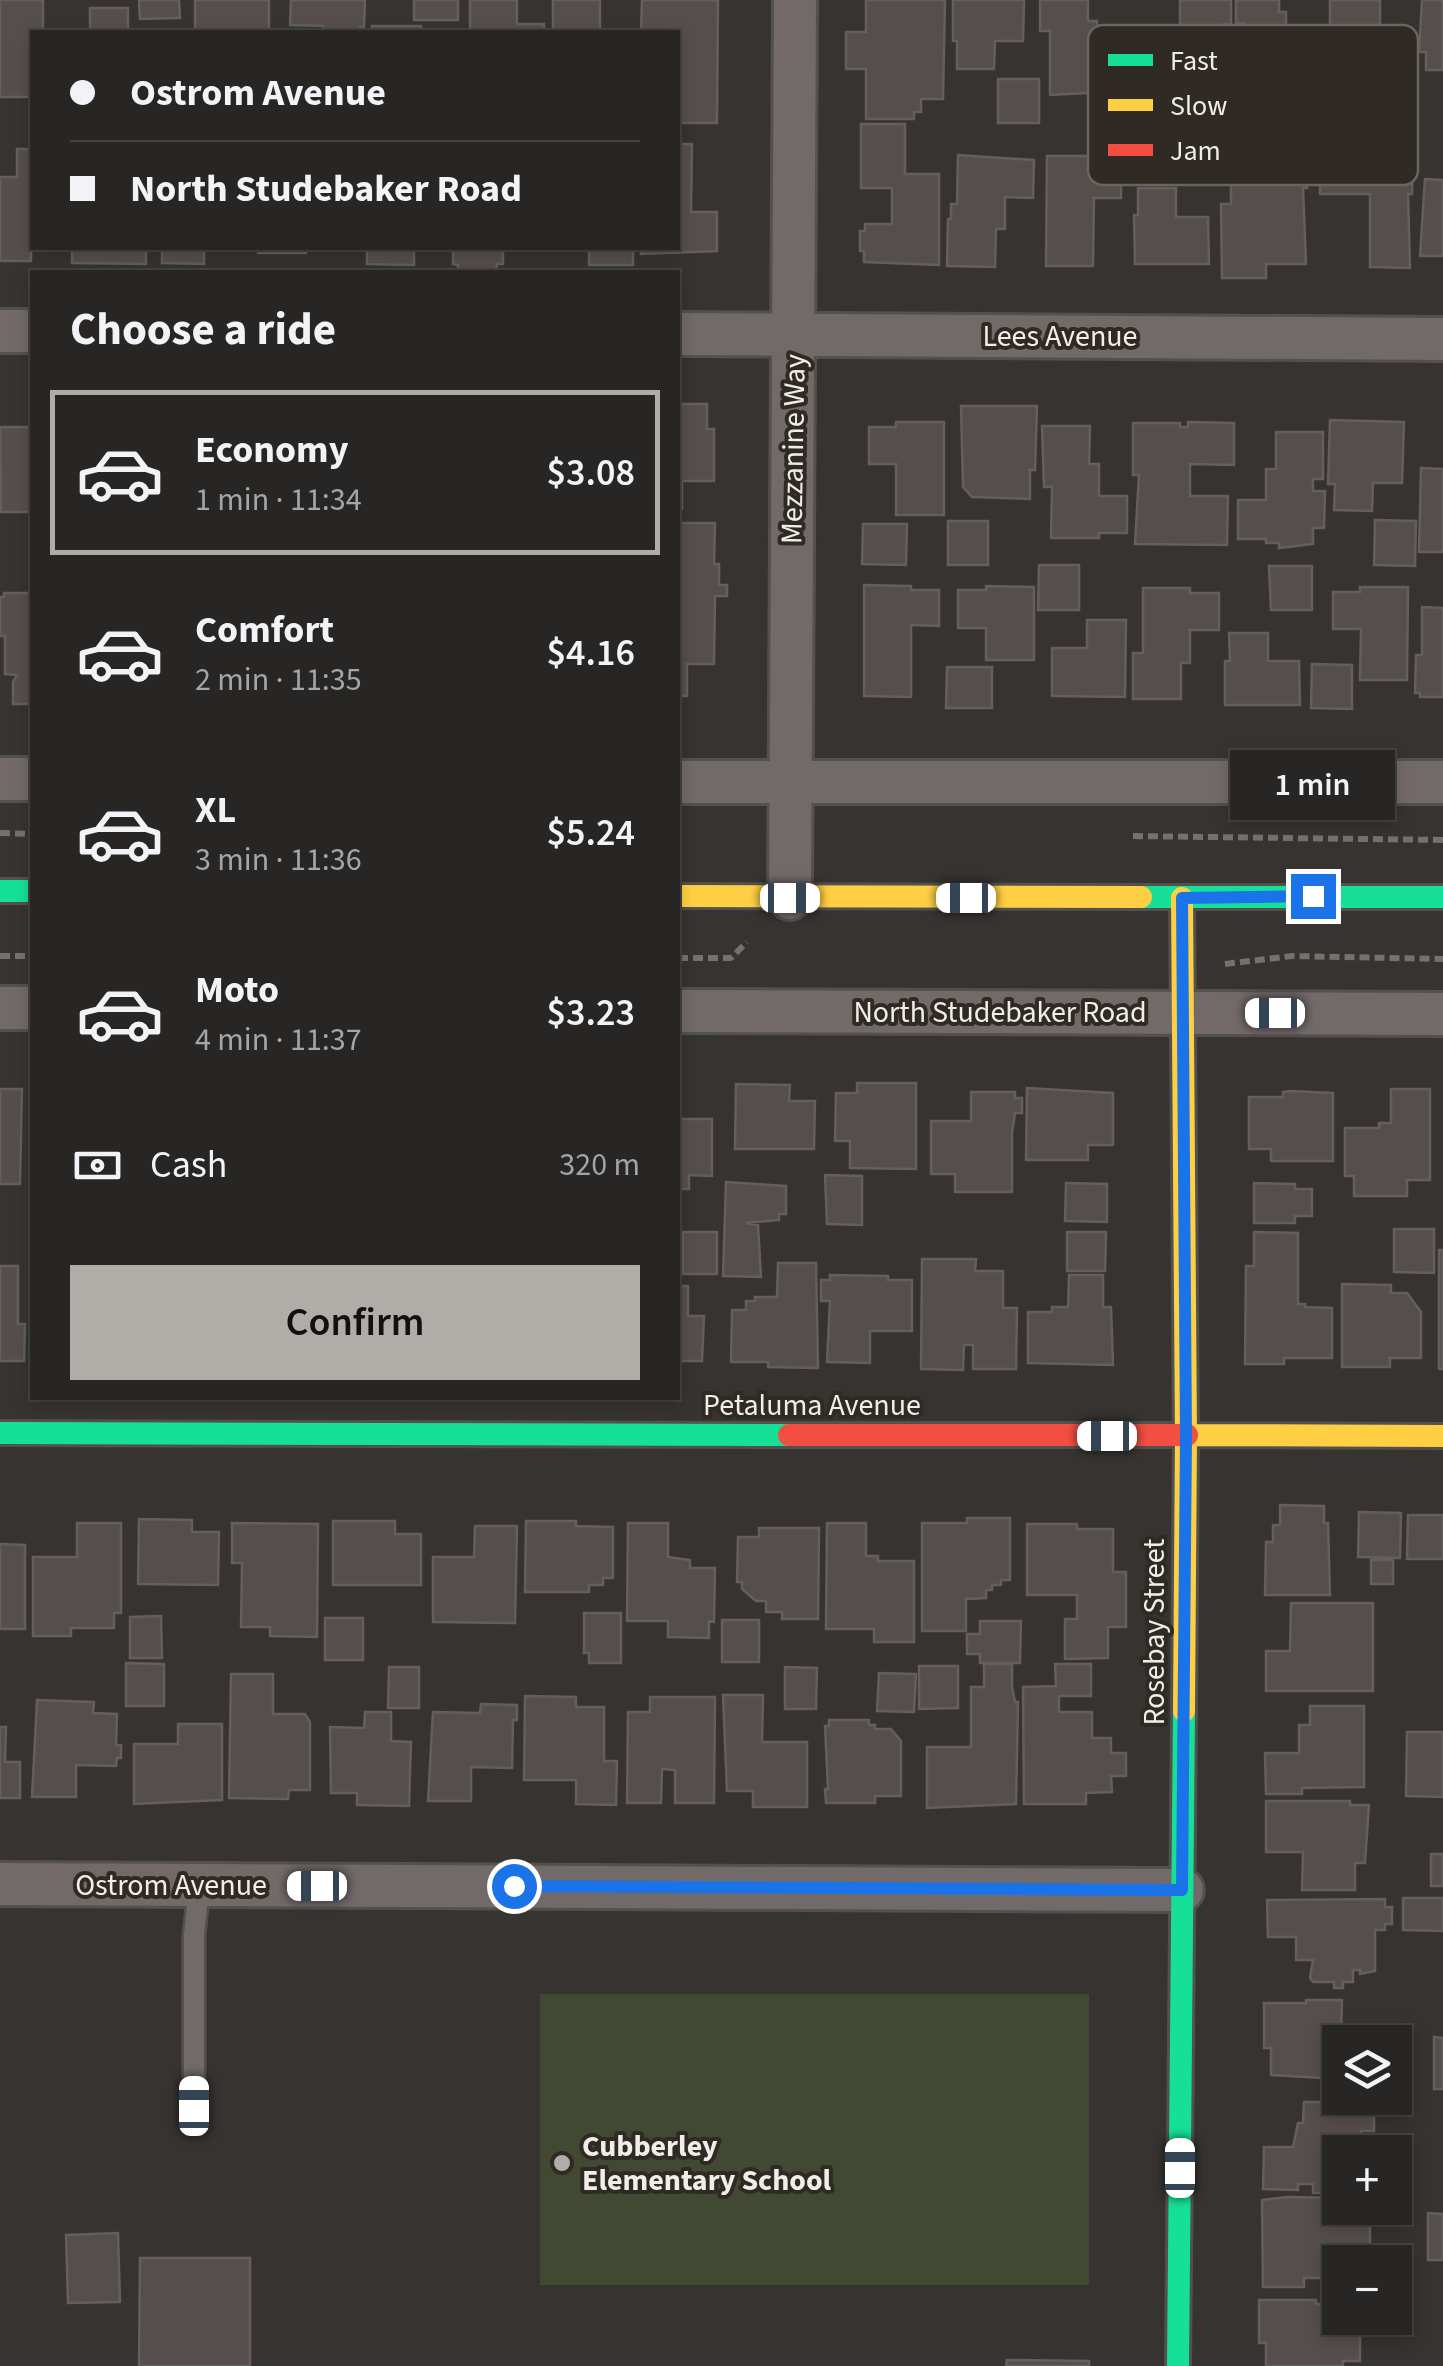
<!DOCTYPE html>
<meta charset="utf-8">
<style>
:root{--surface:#282624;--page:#343231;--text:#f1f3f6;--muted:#a5a5a6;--line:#444341;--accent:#b0aca8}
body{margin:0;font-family:"Source Sans 3",sans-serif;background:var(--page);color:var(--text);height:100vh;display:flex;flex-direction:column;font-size:38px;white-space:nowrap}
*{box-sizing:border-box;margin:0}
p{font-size:32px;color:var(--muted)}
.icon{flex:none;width:55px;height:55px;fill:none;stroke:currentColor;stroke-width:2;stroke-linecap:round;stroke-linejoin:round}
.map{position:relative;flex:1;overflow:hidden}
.side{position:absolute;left:30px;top:270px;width:650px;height:1130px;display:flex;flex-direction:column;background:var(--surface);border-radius:0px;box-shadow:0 5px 15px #0003,0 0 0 2px var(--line)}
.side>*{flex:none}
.top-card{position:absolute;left:30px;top:30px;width:650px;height:220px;border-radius:0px;box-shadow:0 5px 15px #0003,0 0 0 2px var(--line);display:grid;align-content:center;height:220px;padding:0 40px;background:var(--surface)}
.fabs{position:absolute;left:1322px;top:2025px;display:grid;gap:20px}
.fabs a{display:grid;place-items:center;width:90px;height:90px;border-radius:0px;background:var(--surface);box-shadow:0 5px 15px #0003,0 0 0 2px var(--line);font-size:50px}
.end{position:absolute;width:45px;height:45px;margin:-22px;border:12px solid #1a73e8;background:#fff;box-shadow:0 0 0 5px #fff}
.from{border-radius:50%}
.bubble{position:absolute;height:70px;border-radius:0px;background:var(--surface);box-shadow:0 5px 15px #0003,0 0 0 2px var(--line);font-size:32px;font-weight:600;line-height:70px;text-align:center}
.car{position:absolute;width:30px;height:60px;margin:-30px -15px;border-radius:12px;box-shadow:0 0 8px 2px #0007;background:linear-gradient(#fff 24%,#345 0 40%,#fff 0 76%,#345 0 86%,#fff 0)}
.top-card b{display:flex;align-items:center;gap:35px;height:95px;font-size:38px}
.top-card b+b{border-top:2px solid var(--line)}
.top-card i{width:25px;height:25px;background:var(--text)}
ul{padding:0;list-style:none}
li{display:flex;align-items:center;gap:30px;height:165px;margin:0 20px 15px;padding:0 20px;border:5px solid transparent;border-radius:0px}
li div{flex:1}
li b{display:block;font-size:38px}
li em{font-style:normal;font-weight:600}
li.active{border-color:var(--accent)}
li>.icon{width:90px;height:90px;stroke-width:1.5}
h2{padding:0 40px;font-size:45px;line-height:120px}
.pay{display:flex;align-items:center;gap:25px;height:110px;padding:0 40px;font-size:38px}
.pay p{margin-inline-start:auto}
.action{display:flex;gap:20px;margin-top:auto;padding:20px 40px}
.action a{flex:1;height:115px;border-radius:0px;background:var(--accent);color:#111;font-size:40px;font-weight:600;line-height:115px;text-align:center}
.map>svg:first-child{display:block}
.green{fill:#424933}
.building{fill:#564e4c;stroke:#635f5e;stroke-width:2.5}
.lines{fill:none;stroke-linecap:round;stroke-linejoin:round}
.lane-casing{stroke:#53514e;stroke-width:25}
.street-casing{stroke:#53514e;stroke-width:48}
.fast-casing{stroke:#53514e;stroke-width:28}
.slow-casing{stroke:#53514e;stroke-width:28}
.jam-casing{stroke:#53514e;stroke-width:28}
.path{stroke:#776f70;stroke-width:6;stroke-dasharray:10 5;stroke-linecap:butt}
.lane{stroke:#726969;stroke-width:20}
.street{stroke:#726969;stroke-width:42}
.fast{stroke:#16e098;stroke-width:22}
.slow{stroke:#ffcf43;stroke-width:22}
.jam{stroke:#f24e42;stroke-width:22}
.route{stroke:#1a73e8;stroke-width:12}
.poi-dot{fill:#b0aca8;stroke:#2f2a24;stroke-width:4}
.labels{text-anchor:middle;stroke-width:8;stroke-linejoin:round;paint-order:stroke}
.street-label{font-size:30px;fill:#f1ede9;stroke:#2f2a24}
.poi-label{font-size:30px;font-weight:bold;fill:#f1ede9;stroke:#2f2a24;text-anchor:start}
.key{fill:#2f2a24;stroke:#69645f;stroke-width:2.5}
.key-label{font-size:28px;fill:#f1ede9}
</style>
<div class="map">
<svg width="1443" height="2366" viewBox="0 0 1443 2366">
<rect width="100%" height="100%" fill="#363330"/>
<!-- green -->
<path class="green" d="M540 1994H1089V2285H540Z"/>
<!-- building -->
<path class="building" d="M0 0H43V32H32V97H0Z
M139 0H179L180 18 140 19Z
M195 0H269V32H195Z
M291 0H365L364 27H360V32H323V26L290 25Z
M414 0H458V20H414Z
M470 0H517V24H544V32H470Z
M553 0H600V32H553Z
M642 0H718L717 123H678V32H641Z
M866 0H945L943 99H921V112H914V119H866V69H846V32H866Z
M953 0H1024L1023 41H995L994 69H957V41H953Z
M1040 0H1088V21H1097V53L1125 54V91L1050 95V31H1040Z
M1180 0H1231V24H1224L1228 102H1200V108H1177V124H1134V63H1141V57H1175V49H1180Z
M1236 0H1279V12H1286V28H1313V56H1318L1317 103H1244V84H1235V50H1244V23H1236Z
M1330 0H1380V52H1406V98H1377V92H1330Z
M1422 0H1443V70H1426V52H1419Z
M90 8H128V32H90Z
M372 26H421V32H372Z
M998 79H1039V123H998Z
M861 124H905V174H939V265L864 262V251H860V231H865V224H892V188H861Z
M1390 124 1404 125 1403 146H1413L1412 194H1408L1410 268 1370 267V194H1320V145L1390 146Z
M1307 137 1310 172H1306L1307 188H1303L1306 264H1266V278H1222L1221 204H1231V138Z
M678 144H692L691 212H717V251L641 254V248H678Z
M17 149H32L31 261H0V177H17Z
M958 155 1034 160 1033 198 1005 197V229H996L995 267 947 266 948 219H951V204H957Z
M1047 156H1094V161H1121V198H1094L1093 266H1046Z
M1425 179 1443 180V256H1420Z
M1138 188H1176V217H1208L1209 264H1135L1134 215H1138Z
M72 248H146V264L72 263Z
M162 248H204V264L162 263Z
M258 248H306V253H258Z
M367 248H414V265L367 264Z
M453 248H503V264H497L496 272H458V265L453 264Z
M589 248H633V265H589Z
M678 404H707V429H714V481H682V509H678Z
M961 406H1037L1035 470H1030V499L972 497 963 487Z
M1330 420 1404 422 1402 483H1373L1372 511 1334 510 1335 484H1328Z
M896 422H944V515H896V464H869V427H896Z
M1188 422 1234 423V465L1190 464V496H1228L1227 545 1135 544 1139 475H1133V423H1180V427H1188Z
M1042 426H1090L1089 464H1099V496H1127V533H1099V538H1051L1052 487H1044Z
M0 427H32V512H1Z
M1276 432H1323V479H1313V491H1325L1324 528H1313V544L1279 548V543H1266V539H1238V500H1266V469H1276Z
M1421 468 1443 469V552H1419Z
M1375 520 1416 521 1415 566 1374 565Z
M948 521H988V565H948Z
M678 523H715L714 564H719V585H727V596H715L714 664H687V696H678Z
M863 524H907L906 565 862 564Z
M1039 565H1079V610H1038Z
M1269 566H1312V610H1271Z
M864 585 911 586V590H939V626L911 625V697L864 696Z
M986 586 1034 587V660H986V628H958V590H986Z
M1360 587H1408L1407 680H1360L1361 629H1333V592H1360Z
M1143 588H1190V593H1219V630H1190V663H1181V699H1133V653H1143Z
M4 593H32V704H13V682L17 675 5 674V636H0V597H4Z
M1422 607 1443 608V697H1420V693H1415L1416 655H1422Z
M1087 620H1126L1125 697 1052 696V648H1087Z
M1229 633H1268V661H1299L1300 705H1225V661H1230Z
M1312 664 1352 665V709L1311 708Z
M947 667H992V708H946Z
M857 1083H916V1169L850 1168V1141H835L836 1093H857Z
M736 1084 790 1085 789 1101H815L814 1149H735Z
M1027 1088 1113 1093V1145H1088V1160H1026Z
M0 1089H22L20 1184H0Z
M1391 1089H1430V1180H1407V1196H1354V1176H1345V1128H1379V1123H1391Z
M1289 1091 1333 1093V1161H1271V1149H1249V1097H1283V1092Z
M971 1092H1015V1098H1022V1113H1015L1012 1133V1192H955V1174H931V1121H971Z
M678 1119H712V1176L689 1175V1189H678Z
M825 1175 862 1176V1225L827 1224Z
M726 1182 786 1186V1214H779V1220L746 1223 758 1225 761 1277 723 1276Z
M1066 1183 1107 1184V1222L1065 1221Z
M1254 1183 1295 1184V1189H1312V1216H1295V1223H1254Z
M1394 1229H1434V1273L1394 1272Z
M683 1232H717V1274H683Z
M1067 1232H1106L1105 1271H1067Z
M1254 1232 1298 1233V1304H1305V1307L1332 1308V1358H1284V1364H1245L1246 1266H1254Z
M1439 1250H1443V1369H1439Z
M922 1259H976L975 1271H1003V1308H1017L1016 1369H973V1345H964L963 1370 921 1369Z
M778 1263H816L818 1368 768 1367V1362H731L732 1310H746V1301H755V1297H777Z
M0 1266H18V1324H25L24 1361H0Z
M830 1275 888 1276V1280H912V1331H870V1363L827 1362 830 1301H821V1280H830Z
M1069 1275H1103V1307H1111L1113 1365 1028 1363V1312H1052V1307H1068Z
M1342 1284 1391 1285V1293H1407L1421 1312V1358H1390V1367H1342Z
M678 1286H688V1316H704L702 1361H678Z
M1280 1505 1324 1506V1523H1328L1330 1595H1265L1266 1542H1273V1525H1280Z
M1359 1512 1401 1513 1400 1558 1358 1557Z
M1408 1515H1443V1559H1407Z
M967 1518H1010V1580H1001V1585H992V1590H986V1598L966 1599V1631H922V1523H967Z
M139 1519 192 1520V1532H219L218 1585 138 1584Z
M333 1521H395V1534H421V1585H333Z
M526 1521H576V1526L613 1527V1578H603V1585H589V1592H525Z
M77 1523H121V1613H114V1628H71V1636H33V1557H77Z
M232 1523 318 1524 317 1637 270 1636V1627H241L242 1563H232Z
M628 1523H668V1557L690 1560V1568H715L714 1622 709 1621V1638L668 1637V1621H627Z
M827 1523H866V1556H878V1561H914V1642H874V1629H826Z
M1027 1524H1077V1529H1113V1572H1126V1627H1108V1658L1065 1659V1619H1077V1595H1027Z
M475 1526H517L515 1623 433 1622V1557H474Z
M759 1528H819L818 1619H782V1612H766V1601H756L742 1589V1582H737L738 1537H759Z
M0 1544 25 1545V1629H0Z
M1371 1560H1393V1584H1371Z
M1291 1603H1373V1691H1266V1651H1290Z
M584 1613H621V1663H589V1653H584Z
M161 1616 162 1658H130V1617Z
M325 1618H363V1660H325Z
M722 1620H759V1662H722Z
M980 1621H1021L1020 1663H980V1654H967V1634H980Z
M126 1663 164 1664V1706H126Z
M984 1664H1012V1687L1015 1702H1018L1016 1804 927 1808V1747H971V1687H984Z
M1055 1664H1091V1696H1059V1712H1092V1738H1111V1753H1126V1776H1111L1112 1792 1086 1793V1804H1024L1023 1687 1056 1686Z
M919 1666H958V1708L919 1709Z
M389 1667H419V1708H388Z
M785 1667 817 1668 816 1709H785Z
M879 1673 916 1674 914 1712 877 1711Z
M231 1674H273V1714H305L310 1722V1790H289L288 1799 229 1798Z
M723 1695H763L762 1742H807V1807H753V1791H727Z
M525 1696 576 1697V1707H604V1761H617L616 1805 576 1804V1780H524Z
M650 1697H715L714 1803H675V1770L662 1769 661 1803H627L628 1712H650Z
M37 1700 94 1702 93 1713 117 1714 116 1745H121V1758H117L116 1766 76 1765V1797H32Z
M481 1704 517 1705V1720H513L512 1768 471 1767V1801H428L433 1712 480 1713Z
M1310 1706H1364V1787L1302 1788V1794H1266L1265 1753H1299V1725H1310Z
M365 1712H391V1741L411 1742 409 1806 357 1805V1793H331L330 1727 364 1728Z
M829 1720H869V1725H875V1729H891L901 1741V1796H875V1803H826L825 1789H828L825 1726H829Z
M178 1724H222V1800L134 1804V1744H178Z
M0 1727H6L5 1762H20V1798H0Z
M1407 1732H1443V1797L1406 1796Z
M1266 1801H1350V1805H1369L1365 1863H1355V1890H1302L1303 1852H1266Z
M1431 1854H1443V1886H1431Z
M1403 1898H1443V1931L1403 1930Z
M1385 1899V1907H1392V1924H1385V1930H1375V1971L1360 1974V1970H1353V1982H1343V1988H1334V1982H1313L1310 1978 1313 1960H1296V1937H1268L1267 1900Z
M1306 2000H1342L1340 2079 1271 2075V2048H1264V2003H1306Z
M1434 2037 1443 2038V2089H1434Z
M1333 2096 1394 2098V2113L1374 2112V2131H1361V2152H1340V2193H1313V2184H1298V2190L1263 2189 1264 2147H1293L1298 2123H1303L1304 2102H1333Z
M1288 2197 1340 2198V2208H1370V2247H1340V2278H1304V2287H1263L1262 2200Z
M1428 2213 1443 2214V2260H1428Z
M118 2233 120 2302 68 2303 66 2235Z
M140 2258H250V2366H139Z
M1395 2292H1399L1398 2331H1357V2318H1395Z
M1259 2300H1316V2304H1328V2309H1337L1340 2318 1352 2324 1360 2335V2361H1343V2366H1266V2343H1259Z
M1007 2360 1089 2361V2366H1006Z"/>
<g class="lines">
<!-- lane casing -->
<g class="lane-casing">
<path id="lane" d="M194 2106V1936L199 1885"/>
</g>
<!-- street casing -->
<g class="street-casing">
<path id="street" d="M0 331H32
M678 334 1443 339
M0 779H32
M678 782H1443
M790 898 795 0
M0 1008H32
M678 1011 1443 1014
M0 1884 1182 1890"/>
</g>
<!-- fast casing -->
<g class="fast-casing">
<path id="fast" d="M0 891H32
M1141 897H1443
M0 1433 789 1435
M1178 2366 1184 1711"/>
</g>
<!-- slow casing -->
<g class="slow-casing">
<path id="slow" d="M678 896 1141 897
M1182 898 1186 1436 1184 1711
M1187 1435 1443 1436"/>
</g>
<!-- jam casing -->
<g class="jam-casing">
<path id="jam" d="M789 1435H1187"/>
</g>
<!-- path -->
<path class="path" d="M0 833 32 834
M1133 836 1443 840
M0 956H32
M678 958H731L747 942
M1225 964 1292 956 1443 959"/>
<!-- lane -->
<use href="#lane" class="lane"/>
<!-- street -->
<use href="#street" class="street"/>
<!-- fast -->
<use href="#fast" class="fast"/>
<!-- slow -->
<use href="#slow" class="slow"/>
<!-- jam -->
<use href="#jam" class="jam"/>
</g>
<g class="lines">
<!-- route -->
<path class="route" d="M514 1886 1182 1890 1186 1436 1182 898 1313 896"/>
</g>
<!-- markers -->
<circle class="poi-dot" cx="562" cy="2163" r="10"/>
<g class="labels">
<!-- street labels -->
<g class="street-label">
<text x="1060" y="346">Lees Avenue</text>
<text transform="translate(793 449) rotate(-89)" y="10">Mezzanine Way</text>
<text x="1000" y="1022">North Studebaker Road</text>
<text x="812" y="1415">Petaluma Avenue</text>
<text transform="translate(1154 1632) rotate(-90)" y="10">Rosebay Street</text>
<text x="171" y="1895">Ostrom Avenue</text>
</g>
<!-- poi labels -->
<g class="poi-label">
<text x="582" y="2156">Cubberley<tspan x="582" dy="34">Elementary School</tspan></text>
</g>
</g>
<!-- legend -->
<rect x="1088" y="25" width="330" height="160" rx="15" class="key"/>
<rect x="1108" y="54" width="45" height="12" fill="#16e098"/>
<rect x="1108" y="99" width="45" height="12" fill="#ffcf43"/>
<rect x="1108" y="144" width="45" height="12" fill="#f24e42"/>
<g class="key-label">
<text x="1170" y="70">Fast</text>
<text x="1170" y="115">Slow</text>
<text x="1170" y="160">Jam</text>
</g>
</svg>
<div class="fabs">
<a><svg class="icon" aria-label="layers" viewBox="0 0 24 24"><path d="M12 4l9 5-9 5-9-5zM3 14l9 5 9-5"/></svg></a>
<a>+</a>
<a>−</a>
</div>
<i class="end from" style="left:514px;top:1886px"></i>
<i class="end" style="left:1313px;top:896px"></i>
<div class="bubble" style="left:1230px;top:750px;width:165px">1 min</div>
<i class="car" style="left:790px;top:898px;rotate:90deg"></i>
<i class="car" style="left:966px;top:898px;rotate:270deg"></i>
<i class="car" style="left:1275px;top:1013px;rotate:270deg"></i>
<i class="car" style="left:1107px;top:1436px;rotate:270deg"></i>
<i class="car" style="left:317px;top:1886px;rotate:270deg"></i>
<i class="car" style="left:194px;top:2106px;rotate:0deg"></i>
<i class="car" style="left:1180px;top:2168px;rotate:0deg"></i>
<div class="top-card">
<b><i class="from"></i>Ostrom Avenue</b>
<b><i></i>North Studebaker Road</b>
</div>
<section class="side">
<h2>Choose a ride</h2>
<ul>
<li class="active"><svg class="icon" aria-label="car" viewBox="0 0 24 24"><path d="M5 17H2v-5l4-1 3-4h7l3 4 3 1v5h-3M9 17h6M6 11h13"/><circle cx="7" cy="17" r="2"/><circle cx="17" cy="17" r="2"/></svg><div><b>Economy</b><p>1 min · 11:34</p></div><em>$3.08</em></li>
<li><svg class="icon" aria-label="car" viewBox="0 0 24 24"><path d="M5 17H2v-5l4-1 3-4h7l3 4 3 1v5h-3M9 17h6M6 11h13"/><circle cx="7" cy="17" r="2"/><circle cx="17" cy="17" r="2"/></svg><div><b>Comfort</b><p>2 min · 11:35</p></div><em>$4.16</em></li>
<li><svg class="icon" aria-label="car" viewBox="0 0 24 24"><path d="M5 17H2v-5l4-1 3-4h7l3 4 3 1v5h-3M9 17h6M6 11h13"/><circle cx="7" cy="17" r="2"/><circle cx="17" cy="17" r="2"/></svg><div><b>XL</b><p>3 min · 11:36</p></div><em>$5.24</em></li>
<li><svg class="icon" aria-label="car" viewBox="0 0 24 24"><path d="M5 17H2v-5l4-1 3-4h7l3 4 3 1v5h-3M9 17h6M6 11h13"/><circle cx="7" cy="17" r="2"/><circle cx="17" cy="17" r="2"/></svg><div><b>Moto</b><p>4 min · 11:37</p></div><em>$3.23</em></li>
</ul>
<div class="pay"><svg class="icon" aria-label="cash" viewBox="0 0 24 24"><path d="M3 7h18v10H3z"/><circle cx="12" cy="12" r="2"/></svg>Cash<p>320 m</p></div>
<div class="action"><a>Confirm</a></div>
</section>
</div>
